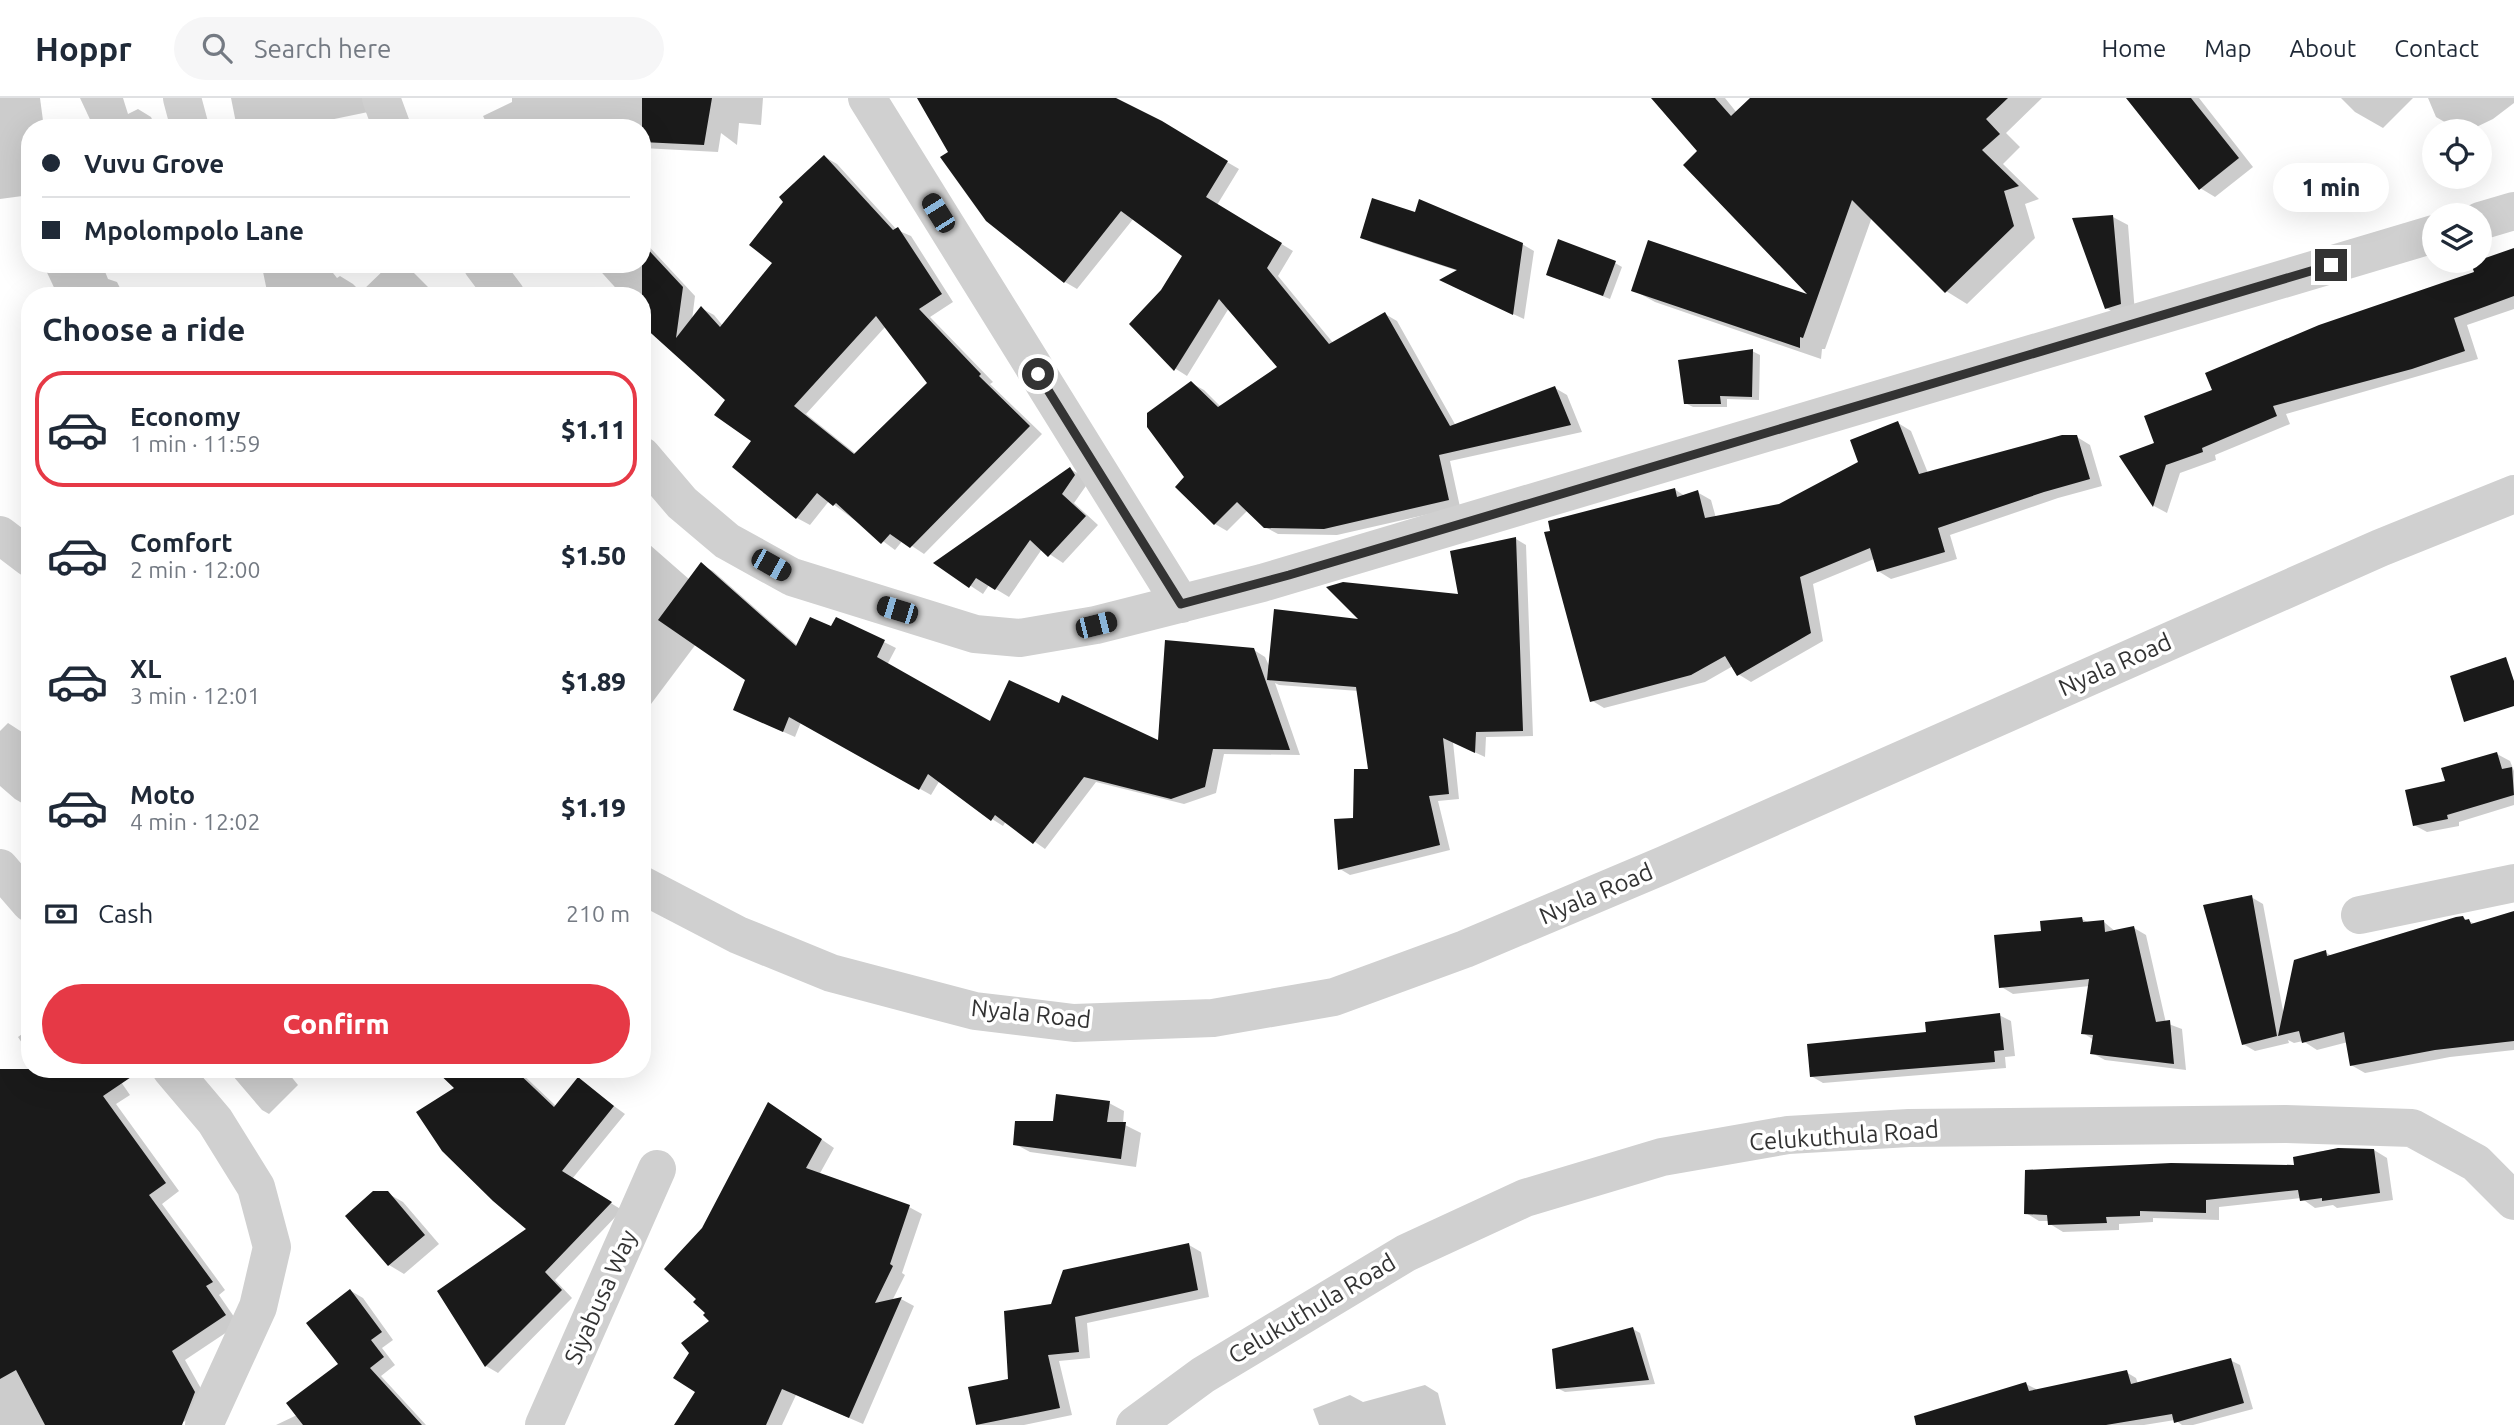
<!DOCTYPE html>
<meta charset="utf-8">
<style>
:root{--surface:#fff;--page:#f6f6f7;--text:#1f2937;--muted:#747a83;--line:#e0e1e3;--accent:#e63946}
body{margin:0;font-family:Ubuntu,sans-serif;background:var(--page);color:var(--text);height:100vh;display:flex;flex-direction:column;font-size:26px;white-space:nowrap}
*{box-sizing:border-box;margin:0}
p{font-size:23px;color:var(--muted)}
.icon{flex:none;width:38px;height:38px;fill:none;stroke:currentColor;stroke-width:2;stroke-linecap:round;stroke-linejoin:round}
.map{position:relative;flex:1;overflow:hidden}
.sheet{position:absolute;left:21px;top:189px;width:630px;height:791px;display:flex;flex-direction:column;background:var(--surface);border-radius:28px;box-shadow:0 7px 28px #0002}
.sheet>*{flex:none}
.top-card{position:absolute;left:21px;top:21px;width:630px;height:154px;border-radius:28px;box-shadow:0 7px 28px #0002;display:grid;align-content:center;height:154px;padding:0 21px;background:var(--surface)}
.buttons{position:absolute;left:2422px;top:21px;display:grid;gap:14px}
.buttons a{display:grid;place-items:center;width:70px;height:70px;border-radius:50%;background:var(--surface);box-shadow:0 7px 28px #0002;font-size:35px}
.end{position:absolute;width:32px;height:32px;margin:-16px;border:9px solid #333;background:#fff;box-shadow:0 0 0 4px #fff}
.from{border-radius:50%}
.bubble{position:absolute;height:49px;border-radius:24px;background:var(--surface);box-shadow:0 7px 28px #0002;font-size:23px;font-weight:800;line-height:49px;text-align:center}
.car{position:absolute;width:21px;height:42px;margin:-21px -10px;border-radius:9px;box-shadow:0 0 5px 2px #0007;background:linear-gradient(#222 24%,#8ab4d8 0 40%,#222 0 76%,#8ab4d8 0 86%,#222 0)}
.top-card b{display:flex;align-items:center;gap:24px;height:66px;font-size:26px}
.top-card b+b{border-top:2px solid var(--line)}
.top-card i{width:18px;height:18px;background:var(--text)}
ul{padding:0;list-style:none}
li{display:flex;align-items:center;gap:21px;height:116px;margin:0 14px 10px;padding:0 7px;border:4px solid transparent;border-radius:28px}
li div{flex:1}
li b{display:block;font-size:26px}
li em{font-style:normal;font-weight:800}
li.on{border-color:var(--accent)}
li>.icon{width:63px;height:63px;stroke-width:1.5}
h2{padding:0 21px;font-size:32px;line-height:84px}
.pay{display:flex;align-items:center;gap:18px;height:77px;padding:0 21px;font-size:26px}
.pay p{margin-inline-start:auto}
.primary-button{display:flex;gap:14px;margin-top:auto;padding:14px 21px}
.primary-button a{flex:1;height:80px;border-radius:42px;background:var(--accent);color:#fff;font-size:28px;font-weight:800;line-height:80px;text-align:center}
header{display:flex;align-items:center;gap:42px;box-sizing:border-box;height:98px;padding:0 35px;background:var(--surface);border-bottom:2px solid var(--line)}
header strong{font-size:33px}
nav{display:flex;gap:38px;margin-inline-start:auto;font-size:24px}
.search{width:490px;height:63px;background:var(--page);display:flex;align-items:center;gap:18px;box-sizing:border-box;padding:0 24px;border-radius:38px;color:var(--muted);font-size:26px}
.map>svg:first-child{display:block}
.shadow{fill:#0003;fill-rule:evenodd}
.building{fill:#1a1a1a;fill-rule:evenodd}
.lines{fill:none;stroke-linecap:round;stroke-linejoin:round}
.minor{stroke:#d0d0d0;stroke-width:38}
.tertiary{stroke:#d0d0d0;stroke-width:38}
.route{stroke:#333;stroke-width:9}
.labels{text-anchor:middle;stroke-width:7;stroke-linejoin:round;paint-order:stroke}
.street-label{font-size:24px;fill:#333;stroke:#fff}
</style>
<header>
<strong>Hoppr</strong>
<div class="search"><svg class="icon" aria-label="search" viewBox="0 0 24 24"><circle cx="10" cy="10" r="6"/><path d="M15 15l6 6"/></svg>Search here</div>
<nav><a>Home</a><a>Map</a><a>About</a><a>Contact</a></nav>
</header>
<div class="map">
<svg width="2514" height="1327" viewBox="0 0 2514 1327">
<rect width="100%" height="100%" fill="#fff"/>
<!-- shadow -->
<path class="shadow" d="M0 0H40L44 30H30V97L0 101Z
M80 0H123L128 16 138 11 151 19 156 30H94Z
M231 0H370L373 13 315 25 318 30H237Z
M512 0H763L761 27 739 25 737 47 721 35 718 54 642 50V30H489L483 18 512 4Z
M919 0H1112L1160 25 1239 71 1217 107 1293 153 1278 178 1334 246 1385 216 1397 223 1456 328 1555 290 1567 297 1582 334 1450 363 1460 409 1337 437 1278 436 1265 429 1248 412 1227 433 1215 426 1186 380 1191 285 1204 292 1221 309 1279 269 1229 210 1187 278 1176 271 1131 226 1163 193 1185 157 1134 120 1077 191 1065 184 987 122Z
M1654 0H1725L1737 15 1752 0H2042L2006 35 2020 49 2003 66 2039 101 2025 106 2035 140 1967 206 1946 193 1872 119 1825 251H1822L1821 261 1655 204 1633 192 1813 200 1700 53Z
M2130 0H2199L2253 69 2215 99 2200 90Z
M2341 0H2413L2383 30 2355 14Z
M2428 0H2514V5L2493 21 2468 33H2460L2436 19Z
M825 59 837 66 897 132 911 138 953 204 930 219 993 284 990 286 1042 336 924 456 903 442 895 452 829 403 810 427 797 420 754 343 727 302 669 249 642 198H623L594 166H642V141L695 198 692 222 701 210 714 217 723 228 775 165ZM886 228 929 286 856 356 806 316Z
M2113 119 2128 127 2135 215 2122 219 2106 210Z
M1362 139 1522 146 1534 153 1524 221 1452 188 1458 173 1373 145Z
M2514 151V211L2467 227 2478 261 2286 316 2290 326 2215 357 2216 362 2180 375 2167 415 2154 408 2122 359 2156 346 2214 293 2476 175Z
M1615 165 1622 169 1610 201 1555 180Z
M43 166H102L108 181 117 184 124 198H58Z
M265 166H326L337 180 340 178 353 186 361 194 390 166H405L437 198H268L262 169Z
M468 190 481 198H459Z
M1752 253 1760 257 1759 302 1727 301V309H1693L1685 305Z
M1898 325 1911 333 1928 375 2077 339 2090 347 2102 388 2058 400 1950 437 1957 461 1891 481 1878 473 1874 461 1813 486 1823 543 1751 584 1738 576 1733 568 1705 584 1604 610 1591 602 1674 391 1685 398 1697 394 1711 402 1716 420 1780 408 1861 365Z
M1070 371 1083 378 1088 385 1074 405 1098 427 1063 465 1042 451 1009 499 989 487 983 496 936 465Z
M642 440 690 482 701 467 713 473 798 548 832 530 836 521 884 544 896 550 887 567 991 626 1060 607 1160 644 1254 552 1265 559 1270 570 1363 523 1460 498 1516 441 1526 447 1533 638 1486 639 1485 659 1453 644 1459 701 1438 703 1450 752 1350 777 1340 771 1370 673 1358 593 1279 587 1275 585 1300 657 1224 656 1216 695 1184 706 1096 684 1045 751 1006 723 1003 728 992 721 940 682 931 697 801 624 795 639 746 617 747 581 696 546 648 610 642 607Z
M8 625 25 636 30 631V705L27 708 15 701 0 688V633Z
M2497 656 2510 663 2514 673V707L2459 724V728L2427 734 2414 727 2447 685Z
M2251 799 2263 806 2284 918 2325 854 2332 858 2463 820 2475 826 2514 815V952L2450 959 2365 975 2351 967 2348 944 2317 952 2303 943 2294 945 2288 942 2289 945 2255 953 2243 946Z
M2082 821 2089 825 2104 824 2116 834 2134 830 2146 837 2166 925 2182 931 2186 972 2105 962 2092 955 2094 942 2083 935 2090 888 2013 896 2000 888 2043 835Z
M1999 917 2011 923 2015 958 2005 959 2006 970 1823 985 1811 978 1928 936Z
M30 930V957L18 939Z
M112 971 130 997 116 1006 179 1093 162 1106 225 1192 219 1197 239 1226 185 1262 208 1303 204 1312 178 1327H0V995Z
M227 971H285L298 987 269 1016 262 1012Z
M437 971H517L557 1009 578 982 625 1016 572 1081 622 1112 555 1182 572 1200 498 1275 486 1268 439 1193 529 1131 456 990Z
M1109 1005 1124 1013 1123 1026 1141 1035 1136 1069 1030 1054 1015 1046 1054 1025Z
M782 1014 834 1050 819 1077 909 1109 922 1116 902 1175 905 1177 892 1203 901 1201 914 1208 863 1326 796 1297 782 1327H677L697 1293 712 1223 699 1201 703 1131Z
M2338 1051 2374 1052 2387 1060 2393 1102 2337 1110 2333 1107 2315 1110 2301 1100 2219 1109V1122L2153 1120V1124L2119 1126V1132L2063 1134 2050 1126V1123H2039L2026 1115 2296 1069 2316 1057V1054Z
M387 1095 403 1104 439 1146 404 1176 389 1167Z
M1189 1147 1201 1154 1209 1199 1087 1225 1090 1260 1059 1263 1072 1317 1024 1327H978L970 1290 1009 1282 1053 1208Z
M351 1193 363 1200 393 1242 382 1250 395 1267 381 1278 426 1327H276L297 1317 340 1267Z
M1633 1231 1640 1235 1655 1286 1565 1294 1557 1290Z
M2230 1262 2240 1267 2253 1311 2193 1327H2182L2175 1322 2144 1327H1988L2026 1286 2036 1291 2041 1312 2126 1274 2136 1280 2138 1286Z
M1425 1287 1438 1295 1446 1327H1319L1313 1311 1350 1297 1363 1304Z"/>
<!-- building -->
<path class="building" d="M642 0H712L704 47 642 44Z
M917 0H1116L1162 23 1228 63 1206 99 1282 145 1267 170 1329 246 1385 214 1450 328 1555 288 1571 327 1439 357 1449 402 1324 431 1264 430 1237 404 1214 427 1175 389 1184 379 1147 329V315L1191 283 1218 309 1277 269 1219 201 1174 273 1129 226 1161 192 1182 158 1121 113 1064 185 986 123 940 59 948 54Z
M1651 0H1715L1731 18 1750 0H2008L1986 21 2000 36 1982 52 2019 88 2004 93 2014 128 1945 195 1852 102 1803 240 1800 239V250L1631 193 1648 142 1807 196 1683 67 1697 53Z
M2126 0H2191L2239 60 2199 92Z
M824 57 893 132 898 129 942 196 919 211 981 276 979 278 1030 328 910 450 890 436 881 446 836 405 833 408 817 395 796 421 732 369 751 343 714 317 725 302 642 227V145L683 189 676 240 701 208 720 229 772 165 749 147 783 104 779 99ZM876 218 927 285 854 356 794 308Z
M1372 100 1415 114 1419 101 1523 145 1513 217 1439 182 1457 172 1360 140Z
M2113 117 2121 206 2105 211 2072 120Z
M1558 141 1616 163 1603 198 1546 177Z
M2514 150V198L2454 220 2465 253 2412 271 2273 308 2277 318 2202 350 2203 354 2166 367 2153 409 2119 358 2154 345 2144 318 2212 292 2205 275 2319 227 2474 174 2471 165Z
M1753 251 1752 299 1720 298 1721 306H1684L1678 262Z
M1898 323 1919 376 2062 337H2077L2090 381 2044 394 1938 430 1945 454 1877 474 1870 450 1800 479 1811 535 1737 578 1725 558 1691 577 1590 604 1544 434 1550 433 1548 423 1675 390 1677 399 1698 392 1705 420 1779 406 1858 364 1850 342Z
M1070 369 1075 377 1062 396 1086 418 1048 459 1030 442 995 492 976 480 969 490 933 465Z
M1516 439 1523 633 1476 634 1475 655 1443 640 1449 696 1429 698 1440 747 1338 772 1334 721 1353 720 1354 671H1368L1356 589 1267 582 1274 511 1358 521 1326 489 1343 484 1458 496 1450 453Z
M701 464 796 548 810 519 831 528 836 519 885 542 877 559 990 623 1009 582 1059 605 1062 597 1158 642 1165 542 1254 550 1290 652 1213 651 1205 689 1171 701 1084 679 1033 746 995 717 991 723 928 676 919 692 789 619 783 634 733 612 745 582 658 522Z
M2506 559 2514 583V608L2464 624 2450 578Z
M2497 654 2502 671 2512 669 2514 697 2447 717 2448 721 2413 728 2405 692 2445 683 2441 670Z
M2252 797 2277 938 2242 947 2203 807Z
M2514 813V943L2435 952 2350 968 2344 934 2302 945 2299 933 2278 938 2294 862 2326 852 2327 858 2456 819 2463 818 2465 822 2469 821 2471 826Z
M2082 819 2083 824 2104 822 2105 834 2134 828 2156 924 2170 922 2174 966 2090 956 2093 937 2081 936 2089 881 1999 890 1994 837 2041 833 2040 823Z
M2000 915 2004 952 1994 953 1995 964 1810 979 1807 946 1926 934 1925 924Z
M0 971H143L103 998 166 1085 149 1097 213 1184 206 1188 226 1217 172 1253 195 1294 182 1327H45L16 1272 0 1281Z
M434 971H514L554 1009 578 979 614 1008 562 1073 612 1104 545 1174 562 1192 485 1269 437 1193 526 1131 493 1103 442 1053 416 1014 454 990Z
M1056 996 1110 1003 1107 1024H1126L1121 1061 1013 1047 1015 1023H1053Z
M768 1004 822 1041 806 1070 910 1107 890 1166 893 1168 875 1205 902 1199 849 1320 782 1291 766 1327H674L695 1294 673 1280 689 1255 681 1245 709 1223 703 1217 705 1215 693 1204 696 1201 664 1171 702 1130Z
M2338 1050 2374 1051 2380 1095 2322 1103V1100L2300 1103 2298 1092 2206 1102V1115L2140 1113V1118L2106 1119 2107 1125 2048 1127 2047 1117 2024 1116 2025 1072 2171 1065 2294 1067 2293 1059Z
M373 1093H388L425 1137 388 1168 345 1118Z
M1189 1145 1198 1192 1075 1219 1079 1254 1048 1257 1060 1310 976 1327 968 1289 1008 1281 1004 1213 1051 1206 1063 1172Z
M350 1191 382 1234 371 1242 384 1259 370 1270 422 1327H303L286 1305 338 1266 306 1225Z
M1633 1229 1649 1282 1556 1291 1552 1251Z
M2231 1260 2244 1305 2174 1325 2172 1316 2106 1327H1916L1914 1318 2026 1284 2029 1293 2127 1272 2131 1286Z"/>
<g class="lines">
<!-- minor -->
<path class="minor" d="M182 0 190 30
M381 0 392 30
M867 0 1181 506
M2480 123 2514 113
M482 166 506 198
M642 358 682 405 727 443 792 479 975 536 1020 540 1096 527 1262 485 2434 136
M0 770 30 805
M2360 817 2514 785
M171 971 215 1023 256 1089 272 1149 258 1209 204 1327
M544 1327 657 1071
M1135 1327 1203 1277 1406 1155 1525 1100 1662 1059 1788 1037 1909 1030 2285 1026 2412 1030 2476 1065 2514 1103"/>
<!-- tertiary -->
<path class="tertiary" d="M0 437 30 460
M642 787 738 837 831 875 975 913 1074 925 1213 920 1334 899 1465 851 1664 767 2380 450 2514 396"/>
</g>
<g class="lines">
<!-- route -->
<path class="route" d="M1038 276 1181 506 1289 477 2331 167"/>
</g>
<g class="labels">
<!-- street labels -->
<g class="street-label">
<text transform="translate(2115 567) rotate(-24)" y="8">Nyala Road</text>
<text transform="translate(1596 796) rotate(-23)" y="8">Nyala Road</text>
<text transform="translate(1031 916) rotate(6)" y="8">Nyala Road</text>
<text transform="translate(1844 1038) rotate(-4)" y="8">Celukuthula Road</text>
<text transform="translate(601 1199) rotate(-66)" y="8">Siyabusa Way</text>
<text transform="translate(1312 1211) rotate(-31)" y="8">Celukuthula Road</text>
</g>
</g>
</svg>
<div class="buttons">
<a><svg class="icon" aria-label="locate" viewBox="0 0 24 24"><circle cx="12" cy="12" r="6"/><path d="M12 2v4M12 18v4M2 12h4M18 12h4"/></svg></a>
<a><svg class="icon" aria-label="layers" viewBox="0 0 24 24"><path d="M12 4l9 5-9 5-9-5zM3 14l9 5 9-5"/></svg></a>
</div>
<i class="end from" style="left:1038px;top:276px"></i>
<i class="end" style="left:2331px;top:167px"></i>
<div class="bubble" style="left:2273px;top:65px;width:116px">1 min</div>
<i class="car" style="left:938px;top:115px;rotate:328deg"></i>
<i class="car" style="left:771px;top:467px;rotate:119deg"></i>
<i class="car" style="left:897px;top:512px;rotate:287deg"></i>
<i class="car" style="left:1096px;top:527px;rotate:76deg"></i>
<div class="top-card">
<b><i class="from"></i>Vuvu Grove</b>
<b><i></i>Mpolompolo Lane</b>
</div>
<section class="sheet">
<h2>Choose a ride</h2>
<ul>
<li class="on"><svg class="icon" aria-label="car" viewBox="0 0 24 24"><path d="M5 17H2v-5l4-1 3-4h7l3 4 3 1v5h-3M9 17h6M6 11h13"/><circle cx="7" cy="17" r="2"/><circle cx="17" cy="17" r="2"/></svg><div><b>Economy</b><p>1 min · 11:59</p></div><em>$1.11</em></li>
<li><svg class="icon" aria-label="car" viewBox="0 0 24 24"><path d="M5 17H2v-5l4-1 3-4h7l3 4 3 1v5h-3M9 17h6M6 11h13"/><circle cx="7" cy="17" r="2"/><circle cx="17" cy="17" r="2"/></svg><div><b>Comfort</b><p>2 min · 12:00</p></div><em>$1.50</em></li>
<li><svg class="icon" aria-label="car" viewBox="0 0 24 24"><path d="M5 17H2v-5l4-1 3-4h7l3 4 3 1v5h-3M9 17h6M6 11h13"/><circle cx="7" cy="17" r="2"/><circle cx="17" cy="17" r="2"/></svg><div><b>XL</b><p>3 min · 12:01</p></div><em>$1.89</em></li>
<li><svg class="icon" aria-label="car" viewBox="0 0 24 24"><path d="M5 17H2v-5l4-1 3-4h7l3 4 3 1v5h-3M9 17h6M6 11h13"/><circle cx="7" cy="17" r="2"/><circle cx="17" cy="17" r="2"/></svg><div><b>Moto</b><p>4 min · 12:02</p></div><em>$1.19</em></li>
</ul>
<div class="pay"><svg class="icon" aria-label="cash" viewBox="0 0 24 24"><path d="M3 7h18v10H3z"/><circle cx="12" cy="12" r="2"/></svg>Cash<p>210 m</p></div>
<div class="primary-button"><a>Confirm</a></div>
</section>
</div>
